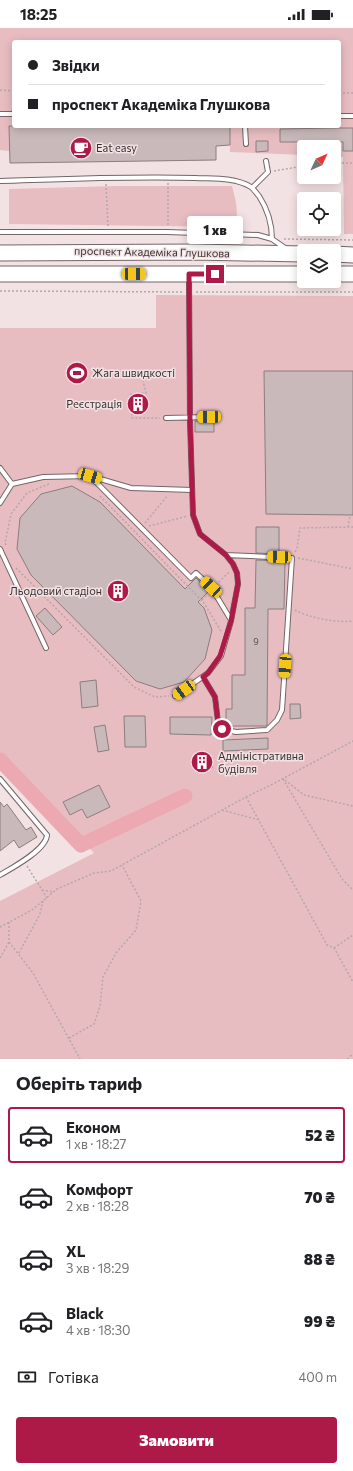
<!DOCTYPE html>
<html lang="uk">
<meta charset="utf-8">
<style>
:root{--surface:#fff;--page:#f2f2f2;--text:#202124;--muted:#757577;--line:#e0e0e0;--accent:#ad1a48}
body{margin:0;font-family:Commissioner,sans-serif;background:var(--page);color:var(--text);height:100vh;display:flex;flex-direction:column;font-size:15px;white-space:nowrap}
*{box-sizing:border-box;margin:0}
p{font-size:13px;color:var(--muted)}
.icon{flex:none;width:22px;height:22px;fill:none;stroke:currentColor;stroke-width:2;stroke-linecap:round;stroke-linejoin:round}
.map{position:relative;height:1031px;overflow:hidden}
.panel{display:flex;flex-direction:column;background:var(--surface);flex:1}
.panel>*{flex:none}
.guide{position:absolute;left:12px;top:12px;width:329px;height:88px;border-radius:4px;box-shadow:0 2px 10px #0003;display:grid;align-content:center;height:88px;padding:0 16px;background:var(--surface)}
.needle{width:26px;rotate:46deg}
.fabs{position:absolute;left:297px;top:112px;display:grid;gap:8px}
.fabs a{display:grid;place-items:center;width:44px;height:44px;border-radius:4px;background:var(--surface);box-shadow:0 2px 10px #0003;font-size:20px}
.end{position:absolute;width:18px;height:18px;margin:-9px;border:5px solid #ad1a48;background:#fff;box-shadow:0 0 0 2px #fff}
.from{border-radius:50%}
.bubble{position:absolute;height:28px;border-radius:4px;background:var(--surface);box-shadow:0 2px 10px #0003;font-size:13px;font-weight:800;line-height:28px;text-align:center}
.car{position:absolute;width:12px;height:24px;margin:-12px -6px;border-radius:5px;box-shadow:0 0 3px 1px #0007;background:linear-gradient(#f5c518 24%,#345 0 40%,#f5c518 0 76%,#345 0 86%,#f5c518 0)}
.guide b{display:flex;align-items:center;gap:14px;height:38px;font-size:15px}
.guide b+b{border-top:1px solid var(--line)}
.guide i{width:10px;height:10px;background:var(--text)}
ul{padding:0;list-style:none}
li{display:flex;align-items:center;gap:12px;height:56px;margin:0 8px 6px;padding:0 8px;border:2px solid transparent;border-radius:4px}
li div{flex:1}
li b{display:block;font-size:15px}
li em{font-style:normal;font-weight:800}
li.current{border-color:var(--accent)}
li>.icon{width:36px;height:36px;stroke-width:1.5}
h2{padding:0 16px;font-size:18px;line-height:48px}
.pay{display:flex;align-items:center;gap:10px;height:44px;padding:0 16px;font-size:15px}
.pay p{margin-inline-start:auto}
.action{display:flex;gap:8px;margin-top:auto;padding:8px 16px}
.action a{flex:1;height:46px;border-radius:4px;background:var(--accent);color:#fff;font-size:16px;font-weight:800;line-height:46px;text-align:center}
.status{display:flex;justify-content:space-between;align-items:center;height:28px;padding:0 20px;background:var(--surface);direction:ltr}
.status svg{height:11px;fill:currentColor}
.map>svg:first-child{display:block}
.green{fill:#e8bdc2;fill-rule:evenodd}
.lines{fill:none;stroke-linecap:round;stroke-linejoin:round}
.river{stroke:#eda9b2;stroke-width:15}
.building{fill:#c9b9ba;stroke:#8c7d7f}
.lane-casing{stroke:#746567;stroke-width:6}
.highway-casing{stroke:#746567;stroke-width:17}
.path{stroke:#b4a7a9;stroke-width:1.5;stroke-dasharray:2 2;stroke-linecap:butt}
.lane{stroke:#fff;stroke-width:4}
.highway{stroke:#fff;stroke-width:15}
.route{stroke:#ad1a48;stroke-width:5}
.labels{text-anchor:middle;stroke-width:3;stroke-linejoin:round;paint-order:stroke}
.number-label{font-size:9px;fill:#5c5354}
.poi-label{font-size:11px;fill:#373132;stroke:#f3e2e4;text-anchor:start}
.street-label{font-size:11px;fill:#373132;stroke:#f3e2e4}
</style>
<div class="status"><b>18:25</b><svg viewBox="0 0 49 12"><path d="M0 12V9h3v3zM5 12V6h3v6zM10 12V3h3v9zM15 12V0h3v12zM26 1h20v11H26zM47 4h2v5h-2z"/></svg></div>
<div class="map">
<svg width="353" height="1031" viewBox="0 0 353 1031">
<rect width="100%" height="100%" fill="#f3e2e4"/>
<!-- green -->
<path class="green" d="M0 0H353V206H344L343 129 334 128V119H304V127L230 124V117L216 118V132L10 135 9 123 0 122ZM14 14H339V98H14Z
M114 158H232C236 172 239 185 235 199L9 196V161Z
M156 267 353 268V1031H0V873L94 825 0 727V300H156Z"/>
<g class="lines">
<!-- river -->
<path class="river" d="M0 732 81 817 185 768"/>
</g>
<!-- building -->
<path class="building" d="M9 98H230V117L216 118V132L10 135Z
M335 100H353V123H343V114H280V101Z
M256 113H268V123L256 124Z
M264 343H353V487L266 486Z
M141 368V383H134V369Z
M195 393H214V404H195Z
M72 458 100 474 185 561 196 550 209 563 198 574 204 580 212 602 205 631 184 654 160 661 136 653 31 547 17 521 20 490 41 466Z
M256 499H279V526L256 525Z
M256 532 285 533 284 581H268L267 697 266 698H226V681H232V647H245V580H255Z
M45 580 62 599 53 607 36 588Z
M96 652 98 678 82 680 80 654Z
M290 676H300L301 690 290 691Z
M124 688H145L146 719H125Z
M170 689H212L211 707 170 706Z
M105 697 109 722 98 724 94 699Z
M268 710V721L223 723V712Z
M193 729H212V740H193Z
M99 757 110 779 87 790 82 781 70 787 63 774Z
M0 774 4 779 7 776 26 802 31 799 37 809 19 820 14 812 0 823Z"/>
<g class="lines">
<!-- lane casing -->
<g class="lane-casing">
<path id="lane" d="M0 86H14
M339 88H353
M245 98 246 116
M0 153C65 151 130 148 195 150 213 151 234 149 251 159 254 161 256 165 259 168 268 182 272 195 272 211
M252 160 268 144 266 133
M0 204H167L258 207 272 211 285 220
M166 390 209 389
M0 440 12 456
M90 448 191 550 196 545 211 559 231 592
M0 475 12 456 43 449 90 448 131 460 192 462
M0 521 46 620
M203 649 215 669 218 694 222 701 236 704 267 702 277 692 282 682 292 530 226 527
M175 668 208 645 221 628 231 593 238 556 237 545 233 536 226 527 200 506 193 487 190 394 189 248
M0 751 47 807C46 822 12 840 0 847"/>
</g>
<!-- highway casing -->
<g class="highway-casing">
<path id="highway" d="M0 225 194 224 304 226
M334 226 353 227
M0 246H304
M334 246H353"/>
</g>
<!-- path -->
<path class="path" d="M0 62 14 63
M339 65H353
M334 135H353
M274 143 304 138
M106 156 108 198
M168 197V155
M284 211 353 212
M0 263 184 264
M196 264H353
M141 344 146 365 131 366 132 390H160
M100 468 204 575 222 605
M145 495 168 467
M149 498 188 488
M348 499 350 487
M6 517 5 515 11 486 27 465 49 456
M295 524 297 520 300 500 353 499
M298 530 353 541
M16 540 134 659 155 669 169 668
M216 557 230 543
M202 572 208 566
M295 582C309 590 337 595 353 593
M283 751 342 851 353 862
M285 752 304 767 353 778
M246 769 327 917 334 920 353 954
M222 782 259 792
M27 838 47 870
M42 862 54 864
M9 894V914L33 945 80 1031
M0 899 32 882 57 861 94 845 111 843 246 769 273 756 353 713
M334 920 353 907
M19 925 40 886 43 873
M0 930 9 914
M69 1010 94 996 100 978 103 949 116 925 136 902 141 873 122 837
M347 1031 353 1026"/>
<!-- lane -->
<use href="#lane" class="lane"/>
<!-- highway -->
<use href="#highway" class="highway"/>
</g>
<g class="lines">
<!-- route -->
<path class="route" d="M215 246H189L190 394 193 487 200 506 226 527 233 536 237 545 238 556 231 593 220 628 208 645 203 649 215 669 218 694 222 701"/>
</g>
<!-- icons -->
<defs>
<g id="cafe-disc" transform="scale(1.15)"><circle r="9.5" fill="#ad1a48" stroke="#f3e2e4"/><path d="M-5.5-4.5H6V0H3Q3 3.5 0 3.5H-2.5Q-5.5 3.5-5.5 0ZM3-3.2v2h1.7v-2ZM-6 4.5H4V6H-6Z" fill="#fff"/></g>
<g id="stadium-disc" transform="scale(1.15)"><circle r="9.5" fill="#ad1a48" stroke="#f3e2e4"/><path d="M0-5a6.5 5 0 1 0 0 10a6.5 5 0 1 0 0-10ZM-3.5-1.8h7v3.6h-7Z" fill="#fff"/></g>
<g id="building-disc" transform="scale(1.15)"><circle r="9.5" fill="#ad1a48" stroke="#f3e2e4"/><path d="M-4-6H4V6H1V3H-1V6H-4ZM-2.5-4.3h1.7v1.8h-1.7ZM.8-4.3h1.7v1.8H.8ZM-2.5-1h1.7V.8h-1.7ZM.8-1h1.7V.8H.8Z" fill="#fff"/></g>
</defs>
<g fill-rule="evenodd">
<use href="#cafe-disc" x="81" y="120"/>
<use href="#stadium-disc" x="77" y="345"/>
<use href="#building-disc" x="138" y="376"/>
<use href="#building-disc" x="118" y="563"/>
<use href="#building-disc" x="202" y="734"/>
</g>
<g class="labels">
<!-- number labels -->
<g class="number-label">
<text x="256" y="617">9</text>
</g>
<!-- poi labels -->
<g class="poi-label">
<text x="96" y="124">Eat easy</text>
<text x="92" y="349">Жага швидкості</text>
<text x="122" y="380" text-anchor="end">Реєстрація</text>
<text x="102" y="567" text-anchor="end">Льодовий стадіон</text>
<text x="218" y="732">Адміністративна<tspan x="218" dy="13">будівля</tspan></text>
</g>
<!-- street labels -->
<g class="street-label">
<text transform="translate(152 224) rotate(1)" y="4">проспект Академіка Глушкова</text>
</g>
</g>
</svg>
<div class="fabs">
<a><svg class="needle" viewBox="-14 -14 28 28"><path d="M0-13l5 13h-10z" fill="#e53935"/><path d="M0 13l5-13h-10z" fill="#757577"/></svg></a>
<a><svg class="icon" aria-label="locate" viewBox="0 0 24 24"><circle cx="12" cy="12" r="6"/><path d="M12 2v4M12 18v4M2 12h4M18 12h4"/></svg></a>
<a><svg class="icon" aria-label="layers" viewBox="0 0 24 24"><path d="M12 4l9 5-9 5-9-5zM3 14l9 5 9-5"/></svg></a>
</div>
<i class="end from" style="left:222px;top:701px"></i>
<i class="end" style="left:215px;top:246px"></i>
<div class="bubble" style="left:187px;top:188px;width:56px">1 хв</div>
<i class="car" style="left:134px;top:246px;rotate:90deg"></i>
<i class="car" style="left:209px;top:389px;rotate:269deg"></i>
<i class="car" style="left:90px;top:448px;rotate:106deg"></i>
<i class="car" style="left:279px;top:529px;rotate:272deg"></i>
<i class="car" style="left:211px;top:559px;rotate:313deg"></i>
<i class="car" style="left:285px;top:638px;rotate:184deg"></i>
<i class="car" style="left:184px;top:662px;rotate:235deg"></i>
<div class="guide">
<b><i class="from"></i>Звідки</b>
<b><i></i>проспект Академіка Глушкова</b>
</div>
</div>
<section class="panel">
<h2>Оберіть тариф</h2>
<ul>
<li class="current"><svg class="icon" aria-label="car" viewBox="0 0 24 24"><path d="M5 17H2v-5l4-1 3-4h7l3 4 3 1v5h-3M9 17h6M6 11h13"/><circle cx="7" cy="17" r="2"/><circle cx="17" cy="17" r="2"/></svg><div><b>Економ</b><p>1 хв · 18:27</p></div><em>52 ₴</em></li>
<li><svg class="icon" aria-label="car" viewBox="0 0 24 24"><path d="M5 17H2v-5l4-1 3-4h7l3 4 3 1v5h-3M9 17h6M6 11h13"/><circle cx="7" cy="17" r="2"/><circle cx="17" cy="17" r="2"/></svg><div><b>Комфорт</b><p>2 хв · 18:28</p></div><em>70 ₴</em></li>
<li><svg class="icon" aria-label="car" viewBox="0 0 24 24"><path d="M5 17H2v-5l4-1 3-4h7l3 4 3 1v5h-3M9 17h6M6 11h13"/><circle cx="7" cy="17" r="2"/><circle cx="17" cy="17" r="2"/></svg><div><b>XL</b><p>3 хв · 18:29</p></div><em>88 ₴</em></li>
<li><svg class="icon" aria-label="car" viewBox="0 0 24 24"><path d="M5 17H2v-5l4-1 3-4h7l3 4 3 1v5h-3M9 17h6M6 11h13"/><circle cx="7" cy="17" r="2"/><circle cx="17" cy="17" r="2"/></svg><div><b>Black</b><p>4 хв · 18:30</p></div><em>99 ₴</em></li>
</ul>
<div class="pay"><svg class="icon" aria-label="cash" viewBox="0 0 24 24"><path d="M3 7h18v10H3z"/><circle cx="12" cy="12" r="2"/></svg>Готівка<p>400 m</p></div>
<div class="action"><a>Замовити</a></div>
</section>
